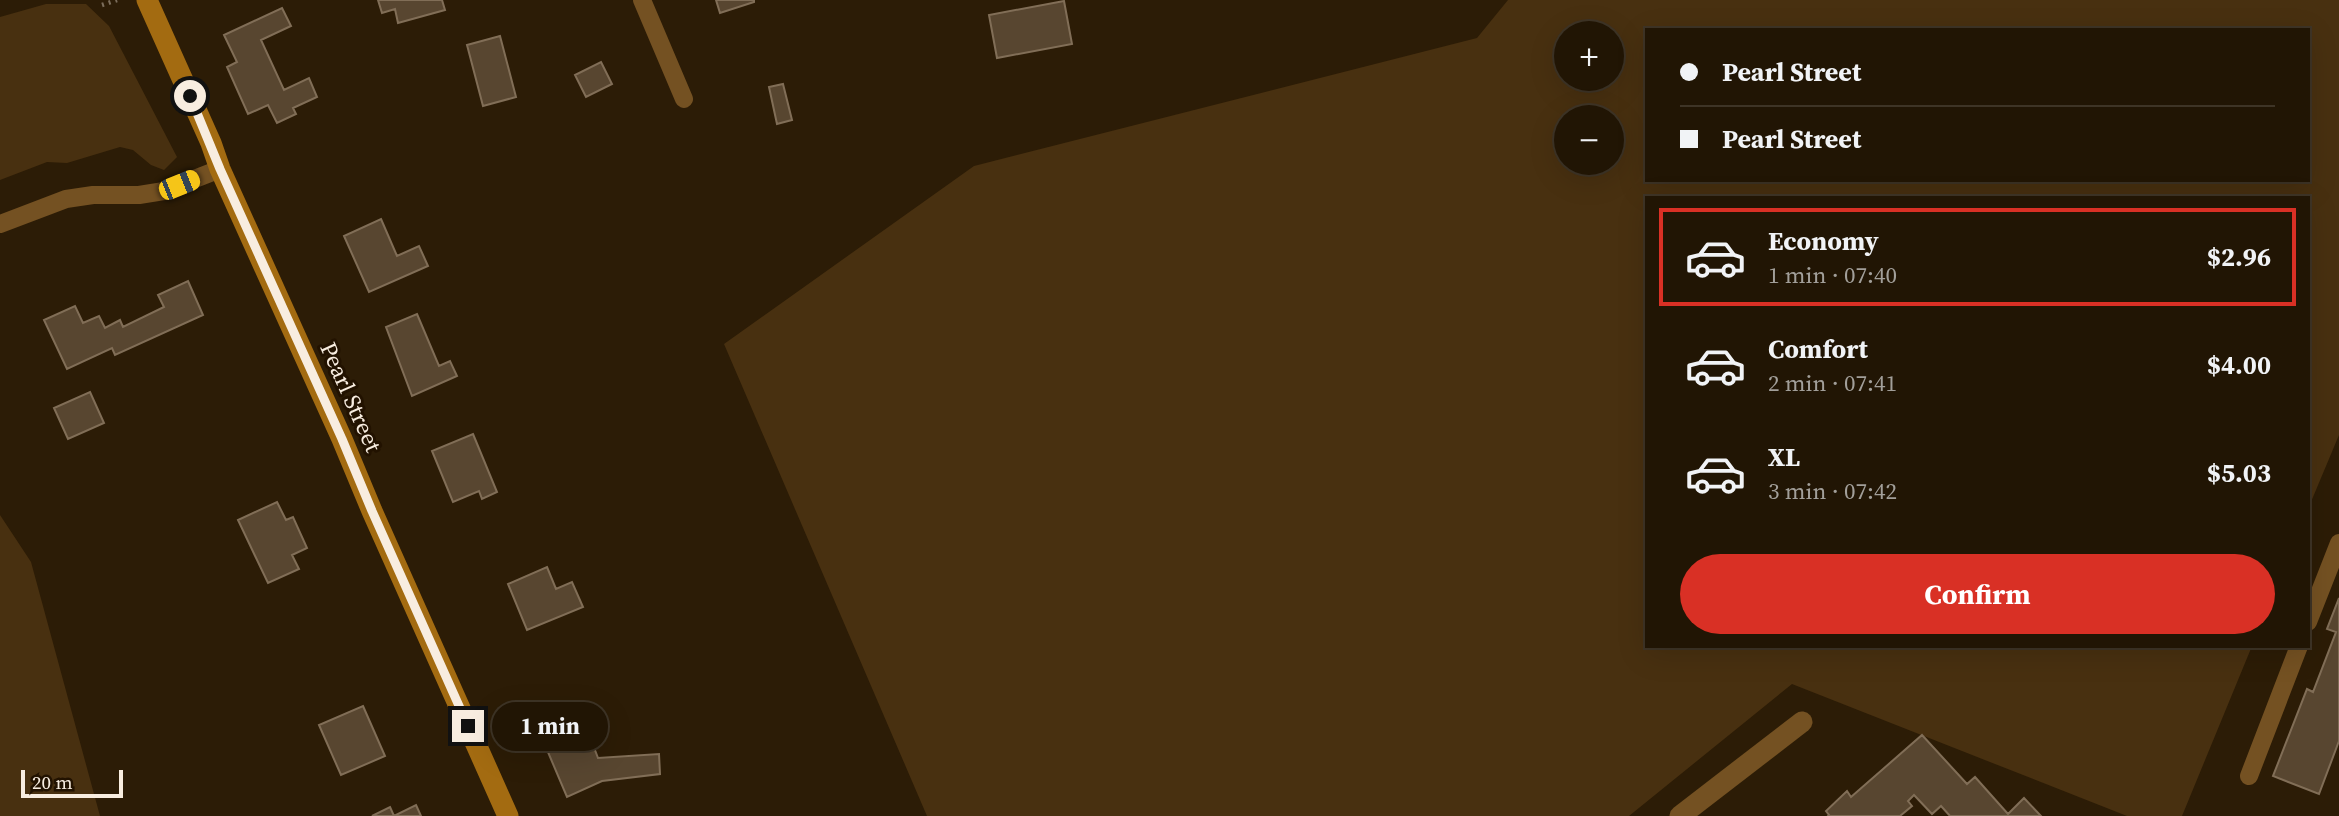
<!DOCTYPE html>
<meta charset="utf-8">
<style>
:root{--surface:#211504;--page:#291e0e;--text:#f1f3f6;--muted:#a29f9a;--line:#3e3426;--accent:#d93025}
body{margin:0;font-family:"Source Serif 4",serif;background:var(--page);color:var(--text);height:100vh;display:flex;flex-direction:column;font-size:26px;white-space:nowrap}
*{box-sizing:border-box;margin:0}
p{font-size:23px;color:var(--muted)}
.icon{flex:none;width:38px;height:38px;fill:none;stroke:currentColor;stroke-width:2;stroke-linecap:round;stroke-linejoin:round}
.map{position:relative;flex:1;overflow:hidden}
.panel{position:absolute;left:1645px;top:196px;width:665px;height:452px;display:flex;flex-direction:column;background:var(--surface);border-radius:0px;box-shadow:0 7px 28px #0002,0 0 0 2px var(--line)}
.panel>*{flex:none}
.hud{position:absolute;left:1645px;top:28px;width:665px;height:154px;border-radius:0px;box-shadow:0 7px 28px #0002,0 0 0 2px var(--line);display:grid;align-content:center;height:154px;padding:0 35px;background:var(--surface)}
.controls{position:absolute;left:1554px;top:21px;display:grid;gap:14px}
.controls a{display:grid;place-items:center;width:70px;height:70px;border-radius:50%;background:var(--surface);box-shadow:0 7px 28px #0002,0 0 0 2px var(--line);font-size:35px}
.scale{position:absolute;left:21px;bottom:18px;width:102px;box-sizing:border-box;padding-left:7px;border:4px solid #f8ede0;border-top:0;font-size:19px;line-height:24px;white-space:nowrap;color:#f8ede0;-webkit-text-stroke:5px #221200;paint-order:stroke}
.end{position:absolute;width:32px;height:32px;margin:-16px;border:9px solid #f8ede0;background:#111;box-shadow:0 0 0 4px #111}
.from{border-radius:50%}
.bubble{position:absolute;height:49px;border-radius:24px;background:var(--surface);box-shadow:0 7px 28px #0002,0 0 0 2px var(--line);font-size:23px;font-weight:700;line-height:49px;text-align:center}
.car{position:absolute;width:21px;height:42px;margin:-21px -10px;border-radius:9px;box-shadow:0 0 5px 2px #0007;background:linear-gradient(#f5c518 24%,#345 0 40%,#f5c518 0 76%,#345 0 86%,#f5c518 0)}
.hud b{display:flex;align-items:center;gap:24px;height:66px;font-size:26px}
.hud b+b{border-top:2px solid var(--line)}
.hud i{width:18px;height:18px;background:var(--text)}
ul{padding:12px 0 0;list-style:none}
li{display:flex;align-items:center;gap:21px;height:98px;margin:0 14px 10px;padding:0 21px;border:4px solid transparent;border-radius:0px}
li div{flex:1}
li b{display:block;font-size:26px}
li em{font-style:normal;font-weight:700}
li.on{border-color:var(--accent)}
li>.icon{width:63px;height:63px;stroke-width:1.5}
.primary-button{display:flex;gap:14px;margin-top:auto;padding:14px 35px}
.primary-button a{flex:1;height:80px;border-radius:42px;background:var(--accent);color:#fff;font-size:28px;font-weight:700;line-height:80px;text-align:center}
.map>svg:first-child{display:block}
.green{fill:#483010;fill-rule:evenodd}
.building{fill:#584630;stroke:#816e57;stroke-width:2}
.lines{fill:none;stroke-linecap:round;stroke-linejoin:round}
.path{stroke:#7c6e5c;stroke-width:4.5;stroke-dasharray:2 5;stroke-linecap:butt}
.lane{stroke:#745122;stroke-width:18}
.street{stroke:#745122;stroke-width:21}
.secondary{stroke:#a36b11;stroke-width:21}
.route{stroke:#f8ede0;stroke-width:9}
.labels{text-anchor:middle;stroke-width:6;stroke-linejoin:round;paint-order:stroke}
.street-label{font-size:23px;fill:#f8ede0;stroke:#221200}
</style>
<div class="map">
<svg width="2339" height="816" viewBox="0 0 2339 816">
<rect width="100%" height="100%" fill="#2c1c06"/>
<!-- green -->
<path class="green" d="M1508 0H2339V435L2308 509V198H1647V646H2252L2182 816H2127L1792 684 1629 816H927L724 344 974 166 1477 38ZM1647 30H2308V180H1647ZM1566 33H1612V79H1566ZM1566 117H1612V163H1566Z
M46 4H86L109 26 177 157 164 170 151 165 133 150 120 147 67 163 47 162 0 180V17Z
M0 515 31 562 100 816H0Z"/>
<!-- building -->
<path class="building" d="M378 0H442L445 10 398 23 395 9 382 13Z
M716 0H754V2L720 13Z
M1064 1 1072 44 997 58 989 15Z
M282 8 291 26 261 40 284 90 309 78 317 97 293 108 296 114 277 123 268 105 248 114 227 67 237 62 224 35Z
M500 36 516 97 483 106 467 45Z
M601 62 612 84 586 97 575 75Z
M783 84 792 120 777 124 769 87Z
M381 219 397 256 419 246 428 266 369 292 344 236Z
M188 281 203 315 115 355 112 348 67 369 44 320 75 306 83 323 99 316 105 328 120 320 123 327 164 307 158 295Z
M417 314 439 366 450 361 457 376 412 396 386 327Z
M90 392 104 423 68 439 54 408Z
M473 434 497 492 482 499 479 491 453 502 432 451Z
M277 502 286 520 293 517 307 548 292 555 299 569 268 583 238 520Z
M547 567 556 589 572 582 583 607 527 630 508 584Z
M2339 598V741L2319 794 2273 776 2307 689 2313 692 2336 632 2327 629Z
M363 706 385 756 341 775 319 725Z
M587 729 598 758 659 754 660 774 602 781 567 797 545 745Z
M1922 735 1967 784 1975 777 2008 814 2024 798 2041 816H1950L1941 806 1932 814 1914 795 1908 801 1912 806 1900 816H1828L1829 815 1826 811 1847 791 1851 797Z
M416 805 421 816H394Z
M390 807 394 816H372Z"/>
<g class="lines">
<!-- path -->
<path class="path" d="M102 5 117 0"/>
<!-- lane -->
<path class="lane" d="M642 0 684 99
M0 224 66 199 93 195H139L164 191 220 169
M2308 622 2339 543
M2249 776 2299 646"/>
<!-- street -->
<path class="street" d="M1680 816 1802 722"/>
<!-- secondary -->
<path class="secondary" d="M147 0 211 143 220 169 342 439 372 511 508 816"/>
</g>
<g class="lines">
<!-- route -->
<path class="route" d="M190 96 220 169 342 439 372 511 468 726"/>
</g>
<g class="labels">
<!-- street labels -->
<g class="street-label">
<text transform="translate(351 397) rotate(66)" y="8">Pearl Street</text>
</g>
</g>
</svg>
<div class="controls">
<a>+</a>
<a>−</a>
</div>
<div class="scale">20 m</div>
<i class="end from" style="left:190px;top:96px"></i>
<i class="end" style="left:468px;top:726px"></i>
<div class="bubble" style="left:492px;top:702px;width:116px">1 min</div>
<i class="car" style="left:179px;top:185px;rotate:68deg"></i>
<div class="hud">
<b><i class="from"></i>Pearl Street</b>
<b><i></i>Pearl Street</b>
</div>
<section class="panel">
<ul>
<li class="on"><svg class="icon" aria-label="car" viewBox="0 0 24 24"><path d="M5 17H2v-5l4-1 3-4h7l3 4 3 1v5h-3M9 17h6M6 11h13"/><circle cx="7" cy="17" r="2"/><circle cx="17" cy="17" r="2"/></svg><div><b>Economy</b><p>1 min · 07:40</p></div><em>$2.96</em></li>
<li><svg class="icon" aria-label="car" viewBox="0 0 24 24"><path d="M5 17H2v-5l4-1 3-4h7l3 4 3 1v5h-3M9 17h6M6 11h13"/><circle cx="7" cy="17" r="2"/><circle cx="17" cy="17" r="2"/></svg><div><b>Comfort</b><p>2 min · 07:41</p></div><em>$4.00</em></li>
<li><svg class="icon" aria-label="car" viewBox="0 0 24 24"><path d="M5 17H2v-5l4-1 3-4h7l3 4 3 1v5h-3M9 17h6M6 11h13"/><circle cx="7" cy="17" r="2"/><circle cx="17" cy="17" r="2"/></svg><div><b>XL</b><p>3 min · 07:42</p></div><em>$5.03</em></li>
</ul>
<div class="primary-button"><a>Confirm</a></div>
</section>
</div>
